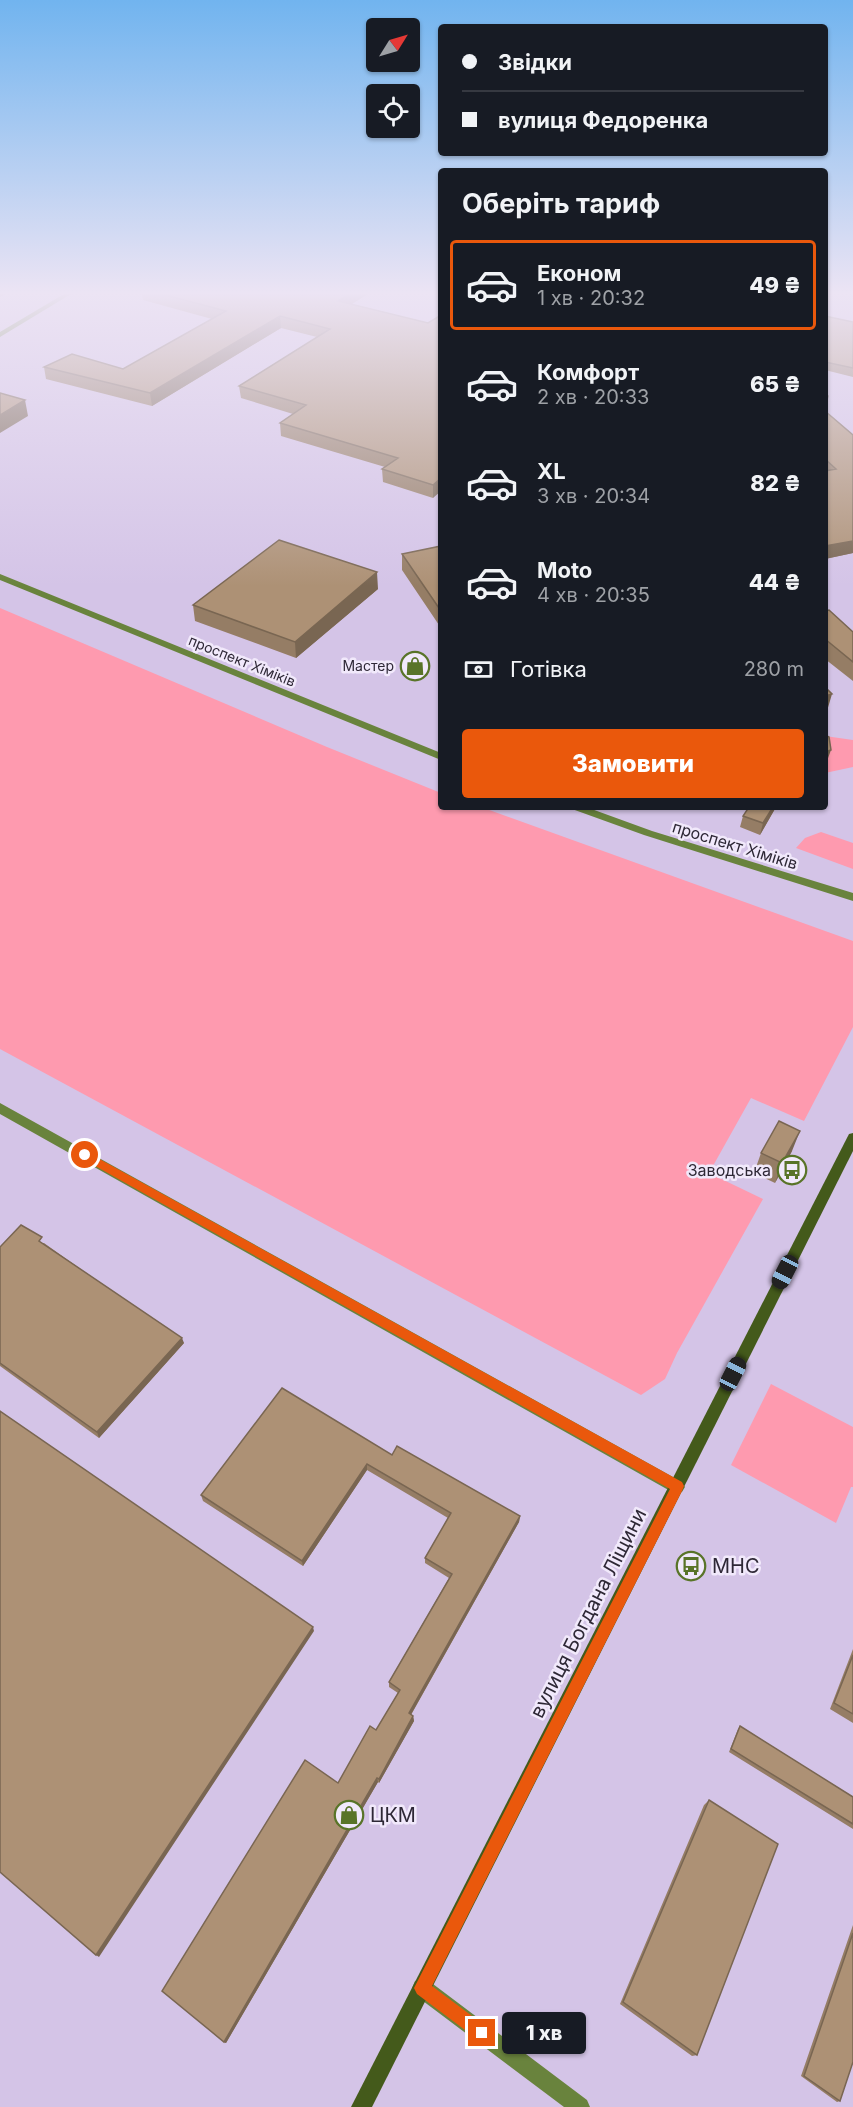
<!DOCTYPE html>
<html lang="uk">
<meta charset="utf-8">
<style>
:root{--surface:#171b24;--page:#242831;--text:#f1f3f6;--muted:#9ea1a6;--line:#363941;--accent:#ea580c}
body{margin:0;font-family:Inter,sans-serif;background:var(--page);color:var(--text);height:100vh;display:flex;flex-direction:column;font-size:22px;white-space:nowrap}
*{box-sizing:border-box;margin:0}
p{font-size:20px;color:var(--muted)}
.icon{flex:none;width:33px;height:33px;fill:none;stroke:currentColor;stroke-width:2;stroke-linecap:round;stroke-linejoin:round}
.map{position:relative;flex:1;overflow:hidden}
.drawer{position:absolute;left:438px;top:168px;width:390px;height:642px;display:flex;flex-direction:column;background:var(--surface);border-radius:6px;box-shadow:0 2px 4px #0004}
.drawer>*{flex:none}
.banner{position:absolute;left:438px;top:24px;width:390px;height:132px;border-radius:6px;box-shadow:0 2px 4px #0004;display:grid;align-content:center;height:132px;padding:0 24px;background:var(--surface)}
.needle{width:39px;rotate:53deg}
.controls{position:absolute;left:366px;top:18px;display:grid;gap:12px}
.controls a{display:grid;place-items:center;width:54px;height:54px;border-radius:6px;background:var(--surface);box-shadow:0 2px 4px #0004;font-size:30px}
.end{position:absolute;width:27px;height:27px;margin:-14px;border:8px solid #ea580c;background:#fff;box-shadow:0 0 0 3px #fff}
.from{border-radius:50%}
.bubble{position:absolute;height:42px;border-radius:6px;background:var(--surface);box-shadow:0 2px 4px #0004;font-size:20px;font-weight:800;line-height:42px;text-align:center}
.car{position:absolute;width:18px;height:36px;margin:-18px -9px;border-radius:8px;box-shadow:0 0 4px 2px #0007;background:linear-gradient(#222 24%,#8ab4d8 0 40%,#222 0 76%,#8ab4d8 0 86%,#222 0)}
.banner b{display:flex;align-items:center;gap:21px;height:57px;font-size:22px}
.banner b+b{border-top:2px solid var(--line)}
.banner i{width:15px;height:15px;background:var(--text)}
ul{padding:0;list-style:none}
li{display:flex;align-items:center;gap:18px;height:90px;margin:0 12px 9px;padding:0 12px;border:3px solid transparent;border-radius:6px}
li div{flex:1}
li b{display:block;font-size:22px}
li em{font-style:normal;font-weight:800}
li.current{border-color:var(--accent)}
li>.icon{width:54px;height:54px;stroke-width:1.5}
h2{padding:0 24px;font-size:27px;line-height:72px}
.pay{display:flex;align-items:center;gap:15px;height:66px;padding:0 24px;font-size:22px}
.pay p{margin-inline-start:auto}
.button{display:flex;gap:12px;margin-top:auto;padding:12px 24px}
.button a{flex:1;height:69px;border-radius:6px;background:var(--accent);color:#fff;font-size:24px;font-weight:800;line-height:69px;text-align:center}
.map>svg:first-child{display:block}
.green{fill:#fe9aaf}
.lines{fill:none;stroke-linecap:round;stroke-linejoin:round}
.tertiary{fill:#69833d;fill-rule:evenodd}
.secondary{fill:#445a1b;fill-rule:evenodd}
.wall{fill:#957d65}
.shaded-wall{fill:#796652}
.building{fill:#ad9175;stroke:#796652;stroke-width:1.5}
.route{fill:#ea580c}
.labels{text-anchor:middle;stroke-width:5;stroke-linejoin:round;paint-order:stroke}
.far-street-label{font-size:14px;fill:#2e2836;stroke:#f1e9fb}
.far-poi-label{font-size:14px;fill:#2e2836;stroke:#f1e9fb;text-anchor:end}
.street-label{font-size:16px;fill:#2e2836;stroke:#f1e9fb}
.poi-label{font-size:16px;fill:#2e2836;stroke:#f1e9fb;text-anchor:end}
.near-poi-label{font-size:20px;fill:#2e2836;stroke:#f1e9fb;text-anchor:start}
.near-street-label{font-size:20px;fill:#2e2836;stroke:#f1e9fb}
</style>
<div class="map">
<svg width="853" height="2107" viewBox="0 0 853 2107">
<rect width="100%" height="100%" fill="#d4c4e7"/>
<!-- green -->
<path class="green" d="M0 608 327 747 441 793V807H481L853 941V1027L804 1121 751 1098 709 1173 763 1199 677 1353 665 1379 641 1395 0 1049Z
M825 736 853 740V767L825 773Z
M821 832 853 843V869L796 848 805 838Z
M771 1384 853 1427V1487H851L836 1523 731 1465Z"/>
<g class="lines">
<!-- tertiary -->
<path class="tertiary" d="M69 291H76L0 337V332Z
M0 574 441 753V760L0 580Z
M571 807H586L652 831 853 893V901L644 835 572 809Z
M0 1103 682 1482 685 1487 682 1492 677 1494 672 1492 0 1114Z
M422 1978 429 1981 587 2100 590 2107H564L415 1995 412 1988 415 1981Z"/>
<!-- secondary -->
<path class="secondary" d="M853 1133V1151L372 2107H351L849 1134Z"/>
</g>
<!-- wall -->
<path class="wall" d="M141 291H373L352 304 428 323 441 315 433 498 383 482 382 469 385 467 281 436 280 423 293 414 241 398 239 386 317 337 281 328 152 406 46 379 44 367 123 369 212 319 143 300Z
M825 316 853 322V377L825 370Z
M825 411 853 553 825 559Z
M441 546V628L402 570V554Z
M378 589 296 658 195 621 193 605Z
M825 611 853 632V681L825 659Z
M776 807 760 835 740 827 743 816Z
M792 1151 775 1183 754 1173 761 1153Z
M44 1243 184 1343 99 1438 0 1366V1247Z
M392 1455 520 1516 519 1522 411 1715 413 1716 414 1721 379 1783 378 1782 226 2043 224 2042 338 1783 376 1730 398 1693 389 1687V1682L449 1578 425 1563V1558L448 1518 367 1470 303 1566 203 1501 201 1495Z
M853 1649V1723L830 1709Z
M740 1726 853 1797V1829L729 1752 738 1729Z
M709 1800 697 2055 692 2056 620 2004 704 1805Z
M853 1925V2062L840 2101 837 2102 801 2076Z"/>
<!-- shaded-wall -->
<path class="shaded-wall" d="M0 291H12L0 297Z
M354 291H373L338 312V301Z
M280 316 281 328 152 406 150 393Z
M829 395 826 407 825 408V398Z
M25 400 28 416 0 433V415Z
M441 478V491L433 498V485Z
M853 541V553L825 559V546Z
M377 572 378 589 296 658 295 642Z
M832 694 827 711H825V696Z
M831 750 827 761 825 762V752Z
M773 807H776L760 835 763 823Z
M800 1131 792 1151 775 1183 782 1163Z
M182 1338 184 1343 99 1438 97 1432Z
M367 1464V1470L303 1566 302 1561Z
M520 1516 519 1522 409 1718V1713Z
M313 1627 314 1631 99 1957 96 1955Z
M413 1716 414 1721 379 1783V1779Z
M377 1778 378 1782 226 2043 224 2042Z"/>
<!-- building -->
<path class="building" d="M150 291H354L338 301 428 323 441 315V478L433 485 382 469 398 458 280 423 306 405 239 386 330 329 280 316 150 393 44 367 72 354 123 369 226 311Z
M825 316 853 322V368L825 362Z
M0 393 25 400 0 415Z
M825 411 853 435V541L825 546V471L836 469 825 459Z
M279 540 377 572 295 642 193 605Z
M441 546V611L402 554Z
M829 610 853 632V662L825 639V611Z
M825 687 832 694 825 696Z
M825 735 829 737 831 750 825 752Z
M749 807H773L763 823 743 816Z
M779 1121 800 1131 782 1163 761 1153Z
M21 1225 42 1237 39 1241 182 1338 97 1432 0 1363V1247Z
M282 1388 392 1455 397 1446 520 1516 409 1713 413 1716 379 1779 377 1778 224 2042 162 1991 305 1760 338 1783 370 1726 376 1730 400 1690 389 1682 452 1574 425 1558 451 1513 367 1464 302 1561 201 1495Z
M0 1411 313 1627 96 1955 0 1872Z
M853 1655V1714L834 1703Z
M740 1726 853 1797V1824L731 1749Z
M709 1800 778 1844 697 2055 623 2002Z
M853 1933V2062L840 2101 804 2076Z"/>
<!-- sky -->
<linearGradient id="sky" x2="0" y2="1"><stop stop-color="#71b4ef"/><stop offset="0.5" stop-color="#ece4f4"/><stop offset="1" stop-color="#ece4f4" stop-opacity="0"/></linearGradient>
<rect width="853" height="586" fill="url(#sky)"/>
<!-- route -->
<path class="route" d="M85 1151 682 1482 684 1486 682 1491 432 1986 488 2028 490 2033 488 2039 482 2041 477 2039 417 1994 414 1988 670 1489 81 1158 80 1155Z"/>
<!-- icons -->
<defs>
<g id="shop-ring" transform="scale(1.5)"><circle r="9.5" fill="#f1e9fb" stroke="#597428" stroke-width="1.5"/><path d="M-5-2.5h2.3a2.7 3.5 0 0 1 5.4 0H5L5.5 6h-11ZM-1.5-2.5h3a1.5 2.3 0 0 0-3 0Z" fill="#597428"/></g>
<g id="bus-ring" transform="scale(1.5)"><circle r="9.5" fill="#f1e9fb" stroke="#597428" stroke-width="1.5"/><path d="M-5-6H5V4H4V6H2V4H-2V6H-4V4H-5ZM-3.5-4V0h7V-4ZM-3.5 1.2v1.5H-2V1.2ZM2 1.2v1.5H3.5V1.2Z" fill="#597428"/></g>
</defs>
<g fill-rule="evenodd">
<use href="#shop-ring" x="415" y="666"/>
<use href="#bus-ring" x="792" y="1170"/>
<use href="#bus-ring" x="691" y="1566"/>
<use href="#shop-ring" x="349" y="1815"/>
</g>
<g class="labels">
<!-- far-street labels -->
<g class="far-street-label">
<text transform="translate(242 661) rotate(22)" y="5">проспект Хіміків</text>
</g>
<!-- far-poi labels -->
<g class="far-poi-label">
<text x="394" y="671">Мастер</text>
</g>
<!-- street labels -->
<g class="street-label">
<text transform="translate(735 845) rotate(17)" y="6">проспект Хіміків</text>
</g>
<!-- poi labels -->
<g class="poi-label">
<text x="771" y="1176">Заводська</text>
</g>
<!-- near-poi labels -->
<g class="near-poi-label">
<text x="712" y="1573">МНС</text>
<text x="370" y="1822">ЦКМ</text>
</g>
<!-- near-street labels -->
<g class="near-street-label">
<text transform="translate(588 1613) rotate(-63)" y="7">вулиця Богдана Ліщини</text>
</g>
</g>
</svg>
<div class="controls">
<a><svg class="needle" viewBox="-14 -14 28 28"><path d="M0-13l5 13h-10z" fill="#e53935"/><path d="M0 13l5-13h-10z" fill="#9ea1a6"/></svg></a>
<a><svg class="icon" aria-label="locate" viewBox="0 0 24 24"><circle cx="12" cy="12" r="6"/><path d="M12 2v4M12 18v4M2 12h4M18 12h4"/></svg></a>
</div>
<i class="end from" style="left:85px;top:1155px"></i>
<i class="end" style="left:482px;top:2033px"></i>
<div class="bubble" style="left:502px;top:2012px;width:84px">1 хв</div>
<i class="car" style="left:785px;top:1272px;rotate:207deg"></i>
<i class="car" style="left:733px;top:1374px;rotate:27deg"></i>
<div class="banner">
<b><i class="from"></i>Звідки</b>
<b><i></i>вулиця Федоренка</b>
</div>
<section class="drawer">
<h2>Оберіть тариф</h2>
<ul>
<li class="current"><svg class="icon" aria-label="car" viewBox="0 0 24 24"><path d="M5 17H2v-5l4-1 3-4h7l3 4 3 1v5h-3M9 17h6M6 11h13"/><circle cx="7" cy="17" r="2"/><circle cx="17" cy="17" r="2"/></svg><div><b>Економ</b><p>1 хв · 20:32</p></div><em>49 ₴</em></li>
<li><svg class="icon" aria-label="car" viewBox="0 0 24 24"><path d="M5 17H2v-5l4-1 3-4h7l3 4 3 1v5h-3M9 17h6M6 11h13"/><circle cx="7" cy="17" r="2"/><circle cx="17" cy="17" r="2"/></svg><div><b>Комфорт</b><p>2 хв · 20:33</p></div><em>65 ₴</em></li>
<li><svg class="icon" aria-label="car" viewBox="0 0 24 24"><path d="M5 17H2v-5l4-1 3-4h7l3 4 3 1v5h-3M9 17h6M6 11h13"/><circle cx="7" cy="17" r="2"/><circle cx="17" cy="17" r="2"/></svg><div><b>XL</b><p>3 хв · 20:34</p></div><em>82 ₴</em></li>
<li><svg class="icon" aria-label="car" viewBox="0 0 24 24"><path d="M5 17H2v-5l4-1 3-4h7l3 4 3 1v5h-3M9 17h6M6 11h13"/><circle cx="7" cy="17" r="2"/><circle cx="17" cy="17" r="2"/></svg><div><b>Moto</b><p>4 хв · 20:35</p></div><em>44 ₴</em></li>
</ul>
<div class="pay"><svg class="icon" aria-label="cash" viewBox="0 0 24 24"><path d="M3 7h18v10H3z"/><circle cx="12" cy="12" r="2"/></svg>Готівка<p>280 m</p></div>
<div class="button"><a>Замовити</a></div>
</section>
</div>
